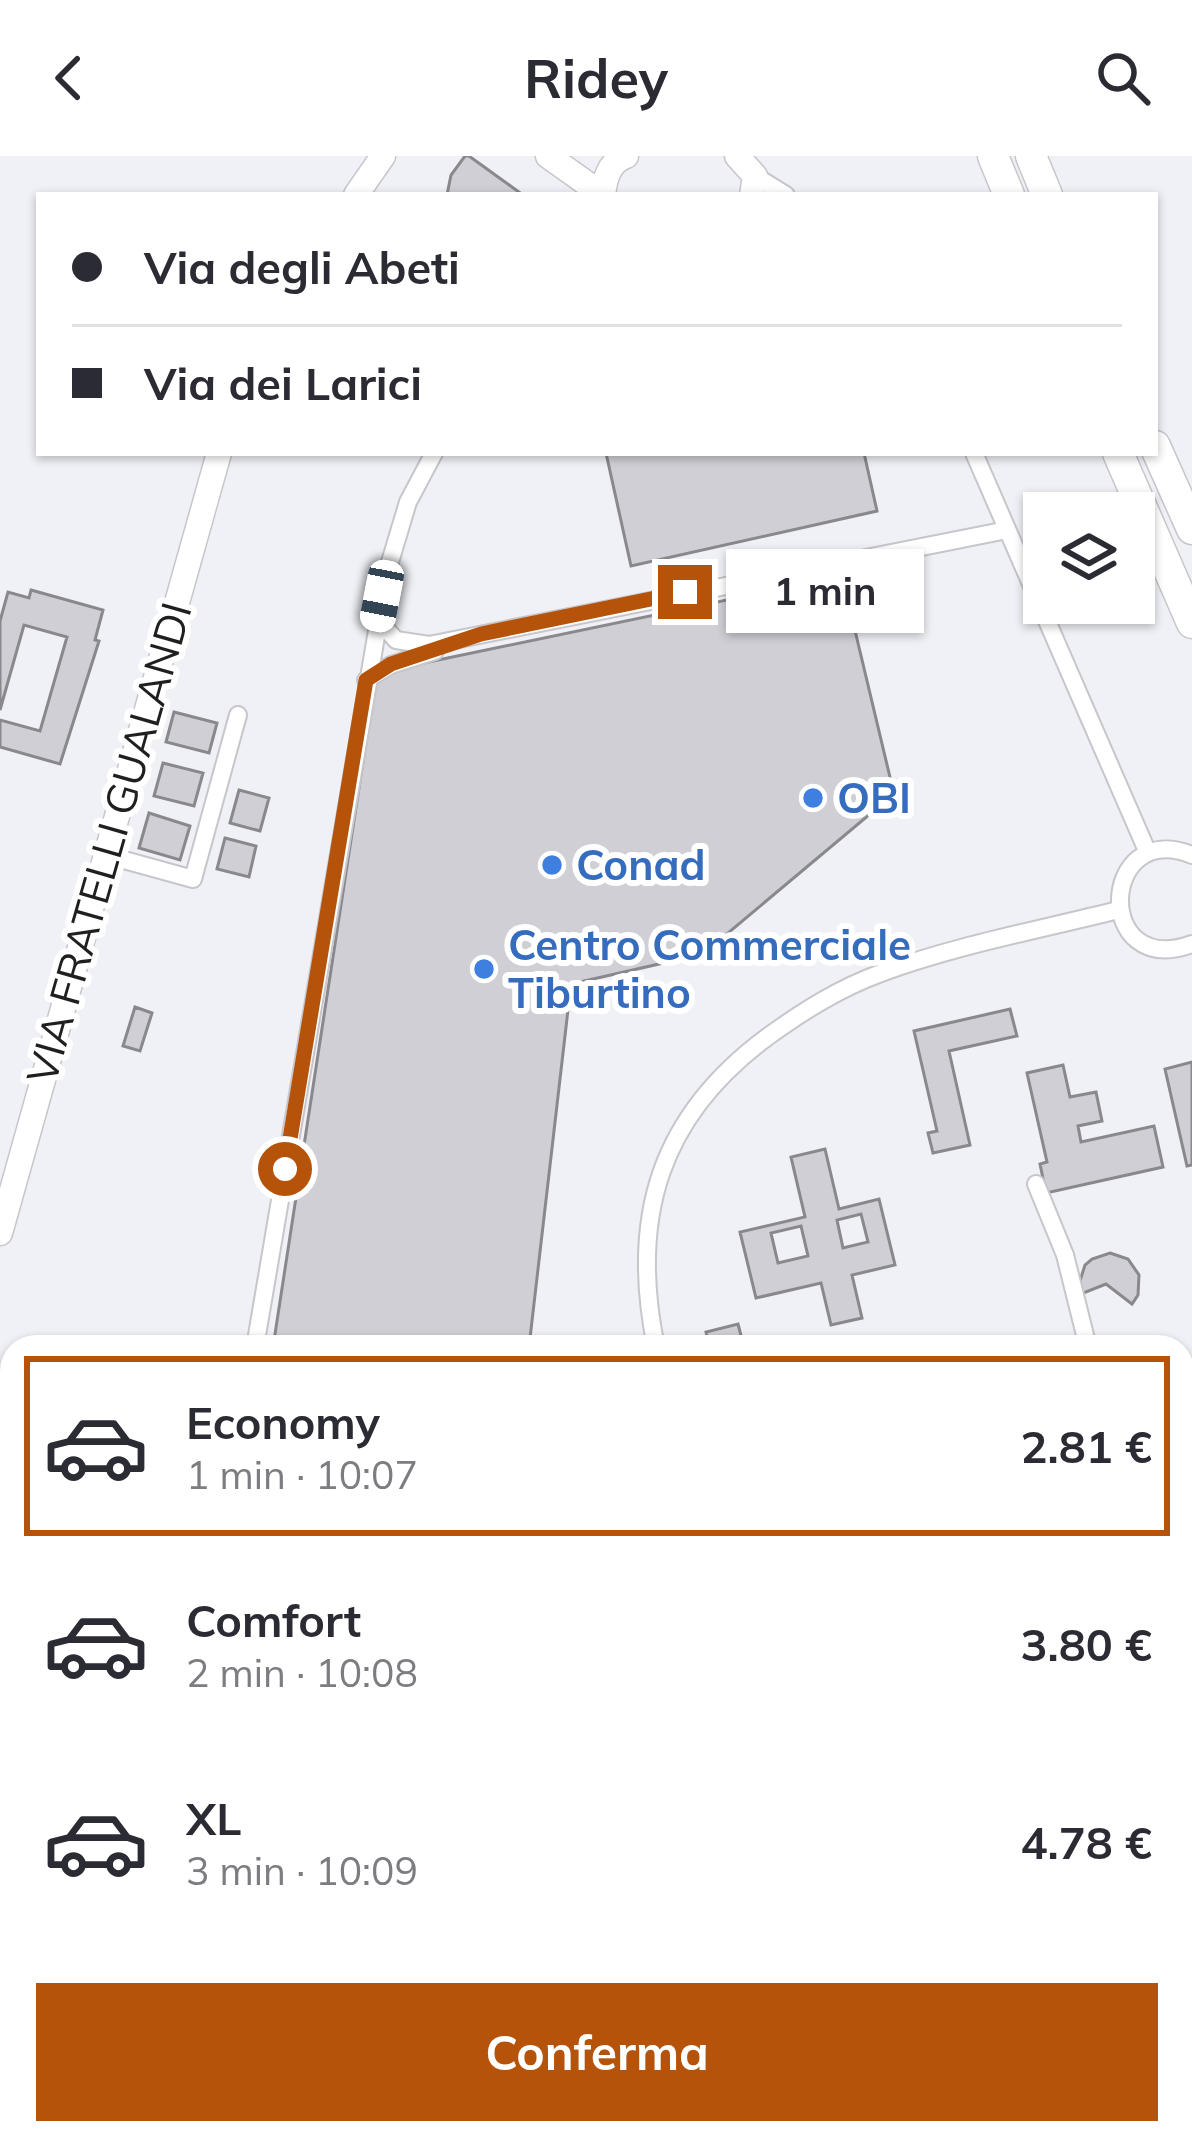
<!DOCTYPE html>
<html lang="it">
<meta charset="utf-8">
<style>
:root{--surface:#fff;--page:#f2f2f3;--text:#2b2b33;--muted:#7c7c81;--line:#e1e1e2;--accent:#b45309}
body{margin:0;font-family:Mulish,sans-serif;background:var(--page);color:var(--text);height:100vh;display:flex;flex-direction:column;font-size:45px;white-space:nowrap}
*{box-sizing:border-box;margin:0}
p{font-size:39px;color:var(--muted)}
.icon{flex:none;width:66px;height:66px;fill:none;stroke:currentColor;stroke-width:2;stroke-linecap:round;stroke-linejoin:round}
.map{position:relative;flex:1;overflow:hidden}
.details{position:absolute;left:0px;top:1179px;width:1194px;height:810px;display:flex;flex-direction:column;background:var(--surface);border-radius:36px 36px 0 0;box-shadow:0 3px 9px #0004}
.details>*{flex:none}
.top-card{position:absolute;left:36px;top:36px;width:1122px;height:264px;border-radius:0px;box-shadow:0 3px 9px #0004;display:grid;align-content:center;height:264px;padding:0 36px;background:var(--surface)}
.tools{position:absolute;left:1023px;top:336px;display:grid;gap:24px}
.tools a{display:grid;place-items:center;width:132px;height:132px;border-radius:0px;background:var(--surface);box-shadow:0 3px 9px #0004;font-size:60px}
.end{position:absolute;width:54px;height:54px;margin:-27px;border:15px solid #b45309;background:#fff;box-shadow:0 0 0 6px #fff}
.from{border-radius:50%}
.bubble{position:absolute;height:84px;border-radius:0px;background:var(--surface);box-shadow:0 3px 9px #0004;font-size:39px;font-weight:700;line-height:84px;text-align:center}
.car{position:absolute;width:36px;height:72px;margin:-36px -18px;border-radius:15px;box-shadow:0 0 9px 3px #0007;background:linear-gradient(#fff 24%,#345 0 40%,#fff 0 76%,#345 0 86%,#fff 0)}
.top-card b{display:flex;align-items:center;gap:42px;height:114px;font-size:45px}
.top-card b+b{border-top:3px solid var(--line)}
.top-card i{width:30px;height:30px;background:var(--text)}
ul{padding:21px 0 0;list-style:none}
li{display:flex;align-items:center;gap:36px;height:180px;margin:0 24px 18px;padding:0 12px;border:6px solid transparent;border-radius:0px}
li div{flex:1}
li b{display:block;font-size:45px}
li em{font-style:normal;font-weight:700}
li.active{border-color:var(--accent)}
li>.icon{width:108px;height:108px;stroke-width:1.5}
.cta{display:flex;gap:24px;margin-top:auto;padding:24px 36px}
.cta a{flex:1;height:138px;border-radius:0px;background:var(--accent);color:#fff;font-size:48px;font-weight:700;line-height:138px;text-align:center}
header{display:flex;justify-content:space-between;align-items:center;height:156px;padding:0 36px;background:var(--surface);font-size:54px;font-weight:700}
.map>svg:first-child{display:block}
.building{fill:#cfcfd5;stroke:#88888d;stroke-width:3;fill-rule:evenodd}
.lines{fill:none;stroke-linecap:round;stroke-linejoin:round}
.street-casing{stroke:#c6c6cb;stroke-width:20}
.secondary-casing{stroke:#c6c6cb;stroke-width:27}
.primary-casing{stroke:#c6c6cb;stroke-width:30}
.highway-casing{stroke:#c6c6cb;stroke-width:33}
.street{stroke:#fff;stroke-width:16}
.secondary{stroke:#fff;stroke-width:24}
.primary{stroke:#fff;stroke-width:27}
.highway{stroke:#fff;stroke-width:30}
.route{stroke:#b45309;stroke-width:15}
.shop-dot{fill:#3f7fe0;stroke:#fff;stroke-width:4.5}
.labels{text-anchor:middle;stroke-width:12;stroke-linejoin:round;paint-order:stroke}
.shop-label{font-size:42px;font-weight:bold;fill:#366cbe;stroke:#fff;text-anchor:start}
.street-label{font-size:42px;fill:#1f1f21;stroke:#fff}
</style>
<header><svg class="icon" aria-label="back" viewBox="0 0 24 24"><path d="M15 5l-7 7 7 7"/></svg>Ridey<svg class="icon" aria-label="search" viewBox="0 0 24 24"><circle cx="10" cy="10" r="6"/><path d="M15 15l6 6"/></svg></header>
<div class="map">
<svg width="1192" height="1989" viewBox="0 0 1192 1989">
<rect width="100%" height="100%" fill="#f0f1f6"/>
<!-- building -->
<path class="building" d="M465 0H469L523 39H447L451 19Z
M606 297H864L877 355 631 410Z
M842 420 894 638 703 798 571 828 529 1191H273L375 528 395 513Z
M31 434 103 454 95 484 99 485 60 608 0 591V564L40 575 67 481 24 469 0 554V465L8 436 29 442Z
M174 556 217 567 209 597 166 586Z
M163 607 203 617 194 650 154 640Z
M239 634 269 642 260 675 230 667Z
M149 657 190 670 180 704 139 692Z
M225 682 256 690 249 721 217 713Z
M135 851 152 857 140 895 123 890Z
M1010 853 1017 880 949 895 970 989 933 997 928 977 937 975 914 875Z
M1192 906V1009L1187 1010 1165 913Z
M1063 909 1070 941 1096 936 1102 965 1078 970 1081 986 1154 970 1163 1011 1046 1037 1040 1008 1047 1006 1027 917Z
M825 993 839 1053 879 1043 895 1109 852 1119 862 1162 831 1169 821 1127 756 1142 740 1076 805 1061 791 1001ZM861 1058 868 1086 843 1092 837 1064ZM801 1070 808 1100 778 1107 771 1077Z
M1110 1097 1128 1103 1139 1119 1138 1139 1132 1148 1106 1128 1081 1138 1079 1128 1085 1109 1092 1103Z
M738 1168 744 1191H710L706 1176Z
M1182 1415 1192 1457V1480L1182 1482Z
M1182 1486 1184 1495 1192 1493V1575L1182 1578V1550L1190 1548 1187 1533 1182 1534Z"/>
<g class="lines">
<!-- street casing -->
<g class="street-casing">
<path id="street" d="M755 20 786 39
M974 297 1148 697
M378 464 396 484 429 489 1007 374
M366 524 391 509 435 495
M106 699 193 723 238 559
M1192 699C1099 662 1093 824 1192 788
M1036 1028 1065 1099 1088 1191
M255 1191 387 416 408 346 434 297
M656 1191C629 1060 660 959 770 879 805 854 840 832 881 817 957 789 1039 774 1118 754
M1182 1332 1192 1329
M0 1365 12 1368
M0 1839 12 1842
M432 1977 443 1989
M776 1977 787 1989
M136 1989 142 1977
M476 1989 486 1977
M831 1989 840 1977"/>
</g>
<!-- secondary casing -->
<g class="secondary-casing">
<path id="secondary" d="M548 0 603 39
M737 0 755 20 752 39
M356 39 383 0
M603 39C605 22 609 6 626 0
M0 1077 219 297"/>
</g>
<!-- primary casing -->
<g class="primary-casing">
<path id="primary" d="M1182 1835 1192 1830
M217 1989 260 1977"/>
</g>
<!-- highway casing -->
<g class="highway-casing">
<path id="highway" d="M993 0 1009 39
M1031 0 1047 39
M1155 290 1192 373
M1118 297 1192 467"/>
</g>
<!-- street -->
<use href="#street" class="street"/>
<!-- secondary -->
<use href="#secondary" class="secondary"/>
<!-- primary -->
<use href="#primary" class="primary"/>
<!-- highway -->
<use href="#highway" class="highway"/>
</g>
<g class="lines">
<!-- route -->
<path class="route" d="M285 1013 366 524 391 508 481 478 685 436"/>
</g>
<!-- markers -->
<g class="shop-dot">
<circle cx="813" cy="642" r="12"/>
<circle cx="552" cy="709" r="12"/>
<circle cx="484" cy="813" r="12"/>
</g>
<g class="labels">
<!-- shop labels -->
<g class="shop-label">
<text x="837" y="657">OBI</text>
<text x="576" y="724">Conad</text>
<text x="508" y="804">Centro Commerciale<tspan x="508" dy="48">Tiburtino</tspan></text>
</g>
<!-- street labels -->
<g class="street-label">
<text transform="translate(109 687) rotate(-74)" y="15">VIA FRATELLI GUALANDI</text>
</g>
</g>
</svg>
<div class="tools">
<a><svg class="icon" aria-label="layers" viewBox="0 0 24 24"><path d="M12 4l9 5-9 5-9-5zM3 14l9 5 9-5"/></svg></a>
</div>
<i class="end from" style="left:285px;top:1013px"></i>
<i class="end" style="left:685px;top:436px"></i>
<div class="bubble" style="left:726px;top:393px;width:198px">1 min</div>
<i class="car" style="left:382px;top:440px;rotate:191deg"></i>
<div class="top-card">
<b><i class="from"></i>Via degli Abeti</b>
<b><i></i>Via dei Larici</b>
</div>
<section class="details">
<ul>
<li class="active"><svg class="icon" aria-label="car" viewBox="0 0 24 24"><path d="M5 17H2v-5l4-1 3-4h7l3 4 3 1v5h-3M9 17h6M6 11h13"/><circle cx="7" cy="17" r="2"/><circle cx="17" cy="17" r="2"/></svg><div><b>Economy</b><p>1 min · 10:07</p></div><em>2.81 €</em></li>
<li><svg class="icon" aria-label="car" viewBox="0 0 24 24"><path d="M5 17H2v-5l4-1 3-4h7l3 4 3 1v5h-3M9 17h6M6 11h13"/><circle cx="7" cy="17" r="2"/><circle cx="17" cy="17" r="2"/></svg><div><b>Comfort</b><p>2 min · 10:08</p></div><em>3.80 €</em></li>
<li><svg class="icon" aria-label="car" viewBox="0 0 24 24"><path d="M5 17H2v-5l4-1 3-4h7l3 4 3 1v5h-3M9 17h6M6 11h13"/><circle cx="7" cy="17" r="2"/><circle cx="17" cy="17" r="2"/></svg><div><b>XL</b><p>3 min · 10:09</p></div><em>4.78 €</em></li>
</ul>
<div class="cta"><a>Conferma</a></div>
</section>
</div>
